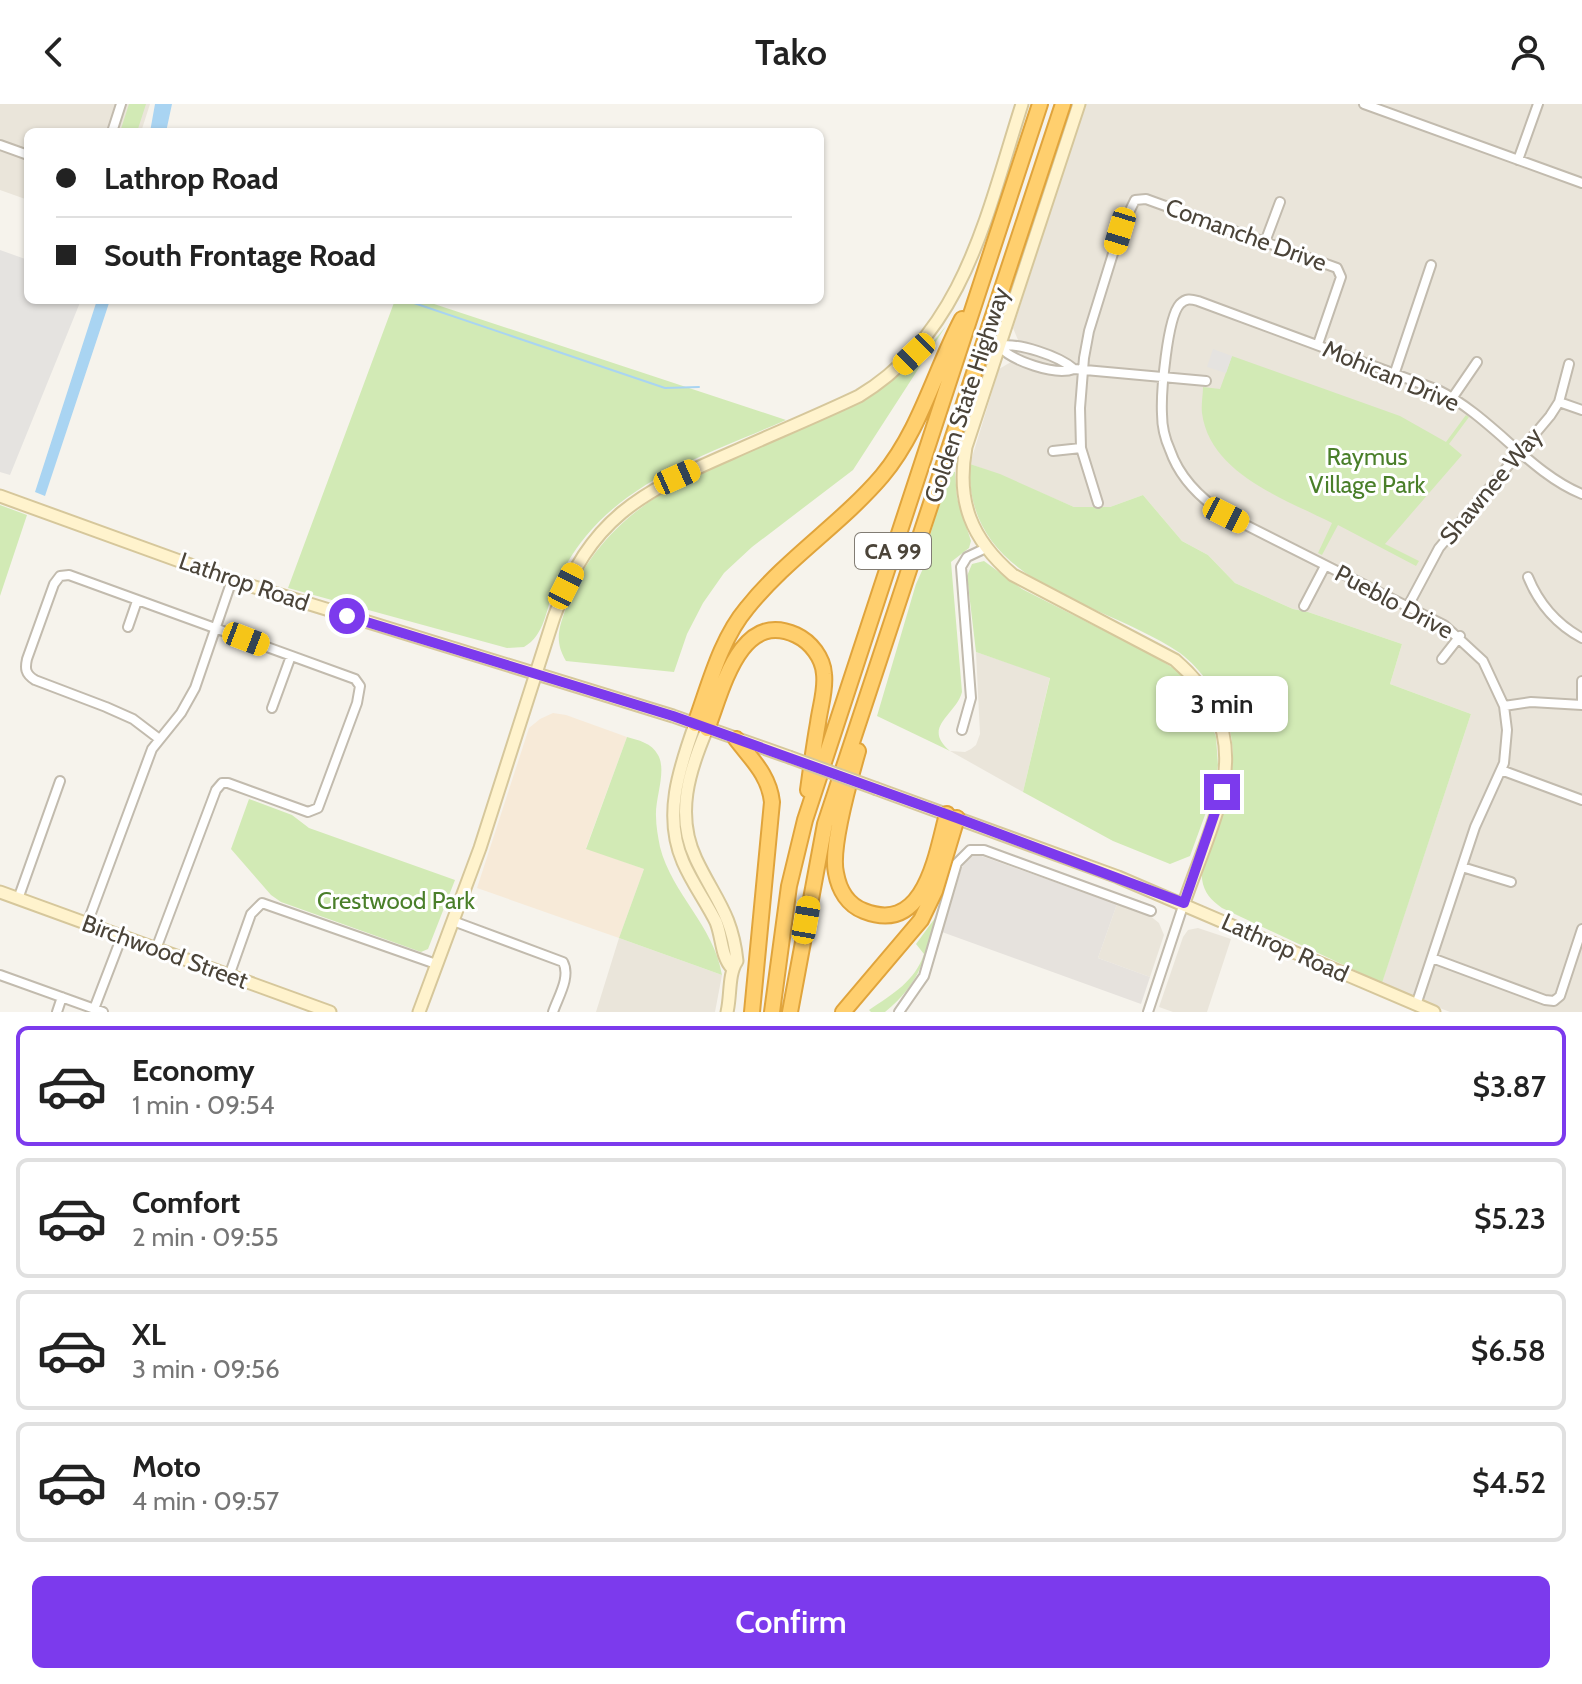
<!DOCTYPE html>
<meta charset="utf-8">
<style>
:root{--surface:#fff;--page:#f6f6f6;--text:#222;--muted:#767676;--line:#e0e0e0;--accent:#7c3aed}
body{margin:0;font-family:Cabin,sans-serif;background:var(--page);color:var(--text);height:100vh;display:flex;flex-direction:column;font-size:30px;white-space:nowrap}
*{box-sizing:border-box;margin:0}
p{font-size:26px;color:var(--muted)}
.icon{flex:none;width:44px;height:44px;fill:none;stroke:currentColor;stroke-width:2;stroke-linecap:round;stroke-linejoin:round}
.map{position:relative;height:908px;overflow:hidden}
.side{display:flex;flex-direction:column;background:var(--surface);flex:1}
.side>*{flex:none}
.hud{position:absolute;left:24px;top:24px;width:800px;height:176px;border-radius:12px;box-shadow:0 2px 6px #0004;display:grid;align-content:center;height:176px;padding:0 32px;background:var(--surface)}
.end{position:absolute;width:36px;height:36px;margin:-18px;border:10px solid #7c3aed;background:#fff;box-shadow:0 0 0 4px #fff}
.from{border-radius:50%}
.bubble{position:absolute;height:56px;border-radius:12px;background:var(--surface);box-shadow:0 2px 6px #0004;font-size:26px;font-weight:600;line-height:56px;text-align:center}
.car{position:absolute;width:24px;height:48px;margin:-24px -12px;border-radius:10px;box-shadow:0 0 6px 2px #0007;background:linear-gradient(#f5c518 24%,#345 0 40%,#f5c518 0 76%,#345 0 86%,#f5c518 0)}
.hud b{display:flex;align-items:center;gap:28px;height:76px;font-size:30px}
.hud b+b{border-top:2px solid var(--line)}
.hud i{width:20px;height:20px;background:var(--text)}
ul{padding:14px 0 0;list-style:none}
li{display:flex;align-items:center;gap:24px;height:120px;margin:0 16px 12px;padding:0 16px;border:4px solid var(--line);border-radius:12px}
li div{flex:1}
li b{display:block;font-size:30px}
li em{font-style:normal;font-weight:600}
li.selected{border-color:var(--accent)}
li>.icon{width:72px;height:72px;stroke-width:1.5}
.primary-button{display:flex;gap:16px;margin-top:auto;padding:16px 32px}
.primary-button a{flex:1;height:92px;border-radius:12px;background:var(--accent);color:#fff;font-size:32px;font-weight:600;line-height:92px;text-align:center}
header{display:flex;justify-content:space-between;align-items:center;height:104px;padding:0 32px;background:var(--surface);font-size:36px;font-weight:600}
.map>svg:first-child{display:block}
.residential{fill:#eae5da}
.commercial{fill:#f7ead8}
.industrial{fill:#e6e2dd}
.green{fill:#d2eab5}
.parking{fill:#e5e3e0}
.water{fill:#a9d4f2}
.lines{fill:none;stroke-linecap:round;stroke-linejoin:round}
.stream{stroke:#a9d4f2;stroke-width:2}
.street-casing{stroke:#c2bbae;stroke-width:12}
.secondary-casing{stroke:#d6c79b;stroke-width:15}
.highway-casing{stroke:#e0a43c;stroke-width:18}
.street{stroke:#fff;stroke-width:8}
.secondary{stroke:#fff3cd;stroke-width:11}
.highway{stroke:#ffcf6e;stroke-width:14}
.secondary-bridge-casing{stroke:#d6c79b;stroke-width:15;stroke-linecap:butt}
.secondary-bridge{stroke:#fff3cd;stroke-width:11}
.route{stroke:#7c3aed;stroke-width:10}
.labels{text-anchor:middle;stroke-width:6;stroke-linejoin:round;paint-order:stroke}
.shield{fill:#fff;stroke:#817c74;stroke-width:2}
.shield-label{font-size:22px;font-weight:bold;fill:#4b4439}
.street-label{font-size:24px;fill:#4b4439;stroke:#fff}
.park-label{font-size:24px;fill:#4a7f2a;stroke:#fff}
</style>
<header><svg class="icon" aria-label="back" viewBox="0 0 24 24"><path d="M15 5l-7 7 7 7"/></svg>Tako<svg class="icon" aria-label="person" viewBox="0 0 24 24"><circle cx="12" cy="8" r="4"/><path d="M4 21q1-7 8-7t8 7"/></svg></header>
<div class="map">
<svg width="1582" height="908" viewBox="0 0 1582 908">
<rect width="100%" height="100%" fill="#f6f3ec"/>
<!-- residential -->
<path class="residential" d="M0 0H150L141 28H28V96L0 86Z
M1085 0H1582V908H1450L1381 881 1471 610 1390 580 1402 540 1308 508 1293 505 1235 479 1208 451 1182 437 1143 391 1110 403H1074L1000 371 970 360 999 265 1011 258 1018 236 1013 224Z
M976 548 1050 573 1023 688 950 647 965 648 971 645 976 641 980 630Z
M1117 800 1149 811 1159 819 1164 831 1150 873 1098 854Z
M1198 824 1231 835 1207 908H1173L1159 903 1183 833 1188 826Z
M619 834 722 871 715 908H596Z"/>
<!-- commercial -->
<path class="commercial" d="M553 609 566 611 627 633 586 744 644 765 619 834 477 784 529 624 540 615Z"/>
<!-- industrial -->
<path class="industrial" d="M976 750 1117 800 1098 854 1150 873 1141 900 942 828 962 763 970 752Z"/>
<!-- green -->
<path class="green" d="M129 0H146L137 28H120Z
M395 196H422L786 316C716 347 636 371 586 432 573 448 562 466 554 485 546 505 545 531 524 543L507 544 288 484Z
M946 222 853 366 752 443 724 469 703 499 687 530 674 568 566 557C554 537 559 524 566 504 586 446 629 406 682 378L870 293 918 256Z
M1232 252 1400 312 1446 338 1466 311 1469 313 1449 340 1462 351 1385 440 1419 457 1416 462 1338 421 1322 451 1318 449 1332 419C1285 395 1210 370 1202 309 1201 301 1203 291 1203 283L1220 285Z
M970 360 1000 370 1074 403H1110L1143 391 1182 437 1208 451 1235 479 1293 505 1308 508 1402 540 1390 580 1471 610 1382 879 1222 804C1211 796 1204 789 1202 775 1201 760 1210 743 1215 729 1230 687 1242 648 1223 606 1219 597 1216 586 1209 579 1201 569 1191 557 1180 549 1101 495 964 482 970 360Z
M949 367 955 368 957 394 971 437 969 444 951 458 962 588C956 611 921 623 950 647L877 612 916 480 926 458 924 452Z
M0 401 27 411 0 492Z
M984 457 1022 485 1150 550 1175 565 1194 583 1207 607 1216 633 1218 661 1213 689 1190 752 1170 760 1113 737 1023 688 1050 574 976 548 967 472 972 460Z
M627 633C638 636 652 639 658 651 667 667 655 694 656 712 656 722 658 733 660 743 672 790 714 822 722 871L619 834 644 765 586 745Z
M249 695 292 711 309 724 455 776 428 845 421 848 281 798 271 791 231 745Z
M938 810C924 854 922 878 885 908H871L869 906C893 890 915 877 924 850L916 840Z"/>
<!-- parking -->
<path class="parking" d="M0 146 28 156V196H81L10 371 0 368Z
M1213 245 1232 252 1226 269 1207 263Z"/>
<!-- water -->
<path class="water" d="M155 0H172L166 28H150Z
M97 196H110L45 392 35 388Z"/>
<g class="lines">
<!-- stream -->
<path class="stream" d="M405 196 665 284 699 283"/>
<!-- street casing -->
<g class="street-casing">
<path id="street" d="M1364 0 1582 79
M112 28 121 0
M0 41 28 51
M1518 56 1538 0
M1265 138 1280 98
M999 242C1012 257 1055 272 1074 265L1206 277
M999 242C1018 238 1059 252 1074 265
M1395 268 1431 161
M1453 293 1477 258
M1559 298 1582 306
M1053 347 1081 344
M1098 399 1081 344 1080 304 1084 254 1089 227 1120 127 1135 96 1146 95 1337 164 1341 173 1318 240
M1528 473C1539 500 1556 520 1582 534
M1304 502 1325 462
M1408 502 1439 444 1550 312 1559 298 1569 260
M128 523 137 497
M1442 555 1460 532
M1582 601V577
M1504 602 1531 598 1582 601
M272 604 291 552
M962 626 971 594 961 463 967 453 986 444
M1501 666 1582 696
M1462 763 1511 778
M18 795 60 677
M453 817 563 858C571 873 558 893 553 908
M87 820 152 645 181 609 195 584 232 476
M156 845 216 686 222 679H228L308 708 318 704 357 599 360 582 355 575 69 471 60 472 54 480 27 555C25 564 25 570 35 576L106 603 133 615 158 634
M1432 854 1545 896 1554 897 1560 892 1582 825
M0 871 103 908
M229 872 251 810 262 799 436 860
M1416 901 1475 723 1504 659 1507 626 1504 602 1483 557 1444 521 1226 411C1201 395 1180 375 1170 346 1165 335 1162 322 1162 310 1161 289 1167 214 1180 200 1186 194 1191 195 1198 197L1438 286C1491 312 1530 369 1582 390
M94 905 122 832
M57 908 62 893
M899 908 924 872 957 759 970 746H984L1151 807
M1148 908 1184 799"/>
</g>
<!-- secondary casing -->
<g class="secondary-casing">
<path id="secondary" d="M1079 0 966 343C956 397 971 435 1013 471L1175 556C1264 633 1215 708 1184 799
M0 392 232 476 673 612 789 653
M695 620C679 665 663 712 683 758 692 779 706 798 716 818 722 832 721 853 732 864
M707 625C689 667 675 711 696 755 715 795 732 810 737 857 728 870 731 892 727 908
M877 685 1118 773 1434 908
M0 788 330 908
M419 908 480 744 554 513C590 414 639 389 731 349 773 330 817 312 859 292 964 229 987 109 1022 0"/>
</g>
<!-- highway casing -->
<g class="highway-casing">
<path id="highway" d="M695 620C709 582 720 536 747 504 787 454 841 420 882 372 920 327 935 266 962 215
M707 625C722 588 739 505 796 531 811 538 823 554 824 570 826 586 820 603 818 619 814 641 811 664 808 686
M736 635C752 656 769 671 772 698L752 908
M858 647C850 675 830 743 836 769 839 786 848 801 864 807 925 831 936 751 947 710
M772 908 789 782 805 716 1040 0
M790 908 825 720 1063 0
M843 908 921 816 935 787 957 714"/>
</g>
<!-- street -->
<use href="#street" class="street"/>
<!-- secondary -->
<use href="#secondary" class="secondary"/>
<!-- highway -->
<use href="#highway" class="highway"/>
<!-- secondary-bridge casing -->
<g class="secondary-bridge-casing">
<path id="secondary-bridge" d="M789 653 877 685"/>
</g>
<!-- secondary-bridge -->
<use href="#secondary-bridge" class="secondary-bridge"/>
</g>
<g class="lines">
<!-- route -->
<path class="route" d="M347 512 673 612 957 714 1184 799 1222 688"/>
</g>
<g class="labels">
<!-- shield labels -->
<rect class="shield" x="855" y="429" width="76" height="36" rx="6"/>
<g class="shield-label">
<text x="893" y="455">CA 99</text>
</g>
<!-- street labels -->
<g class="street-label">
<text transform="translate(1246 131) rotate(20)" y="8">Comanche Drive</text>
<text transform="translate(1391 272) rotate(23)" y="8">Mohican Drive</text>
<text transform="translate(967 291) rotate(-72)" y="8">Golden State Highway</text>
<text transform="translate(1491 382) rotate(-50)" y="8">Shawnee Way</text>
<text transform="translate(244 478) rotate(19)" y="8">Lathrop Road</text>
<text transform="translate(1394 498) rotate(28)" y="8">Pueblo Drive</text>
<text transform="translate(1285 844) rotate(24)" y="8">Lathrop Road</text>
<text transform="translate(165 848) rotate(20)" y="8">Birchwood Street</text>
</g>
<!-- park labels -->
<g class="park-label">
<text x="1367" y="361">Raymus<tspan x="1367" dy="28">Village Park</tspan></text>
<text x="396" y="805">Crestwood Park</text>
</g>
</g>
</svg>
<i class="end from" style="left:347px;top:512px"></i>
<i class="end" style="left:1222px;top:688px"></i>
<div class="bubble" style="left:1156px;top:572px;width:132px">3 min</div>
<i class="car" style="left:1120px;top:127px;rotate:197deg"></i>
<i class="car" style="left:914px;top:250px;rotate:226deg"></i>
<i class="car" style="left:677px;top:373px;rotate:66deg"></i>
<i class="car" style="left:1226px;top:411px;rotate:117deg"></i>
<i class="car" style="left:566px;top:482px;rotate:27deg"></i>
<i class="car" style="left:246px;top:535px;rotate:111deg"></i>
<i class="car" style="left:806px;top:816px;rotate:10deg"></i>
<div class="hud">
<b><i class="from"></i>Lathrop Road</b>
<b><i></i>South Frontage Road</b>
</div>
</div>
<section class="side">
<ul>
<li class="selected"><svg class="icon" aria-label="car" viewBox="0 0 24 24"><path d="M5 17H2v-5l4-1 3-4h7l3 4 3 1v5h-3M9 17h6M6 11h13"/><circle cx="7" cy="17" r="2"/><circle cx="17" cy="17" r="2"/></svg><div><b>Economy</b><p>1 min · 09:54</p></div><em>$3.87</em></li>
<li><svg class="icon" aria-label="car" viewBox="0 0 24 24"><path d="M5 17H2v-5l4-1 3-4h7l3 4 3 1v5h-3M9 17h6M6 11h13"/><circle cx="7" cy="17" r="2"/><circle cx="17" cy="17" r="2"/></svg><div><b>Comfort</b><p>2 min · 09:55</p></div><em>$5.23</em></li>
<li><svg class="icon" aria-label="car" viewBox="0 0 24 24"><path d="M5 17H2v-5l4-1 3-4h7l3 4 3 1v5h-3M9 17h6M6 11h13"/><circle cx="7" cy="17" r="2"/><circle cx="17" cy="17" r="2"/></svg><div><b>XL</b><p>3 min · 09:56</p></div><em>$6.58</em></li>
<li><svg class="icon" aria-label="car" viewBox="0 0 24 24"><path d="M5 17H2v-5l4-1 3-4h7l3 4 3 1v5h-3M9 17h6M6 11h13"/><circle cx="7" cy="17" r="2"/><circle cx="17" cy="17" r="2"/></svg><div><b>Moto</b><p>4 min · 09:57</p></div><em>$4.52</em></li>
</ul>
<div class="primary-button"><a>Confirm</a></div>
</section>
